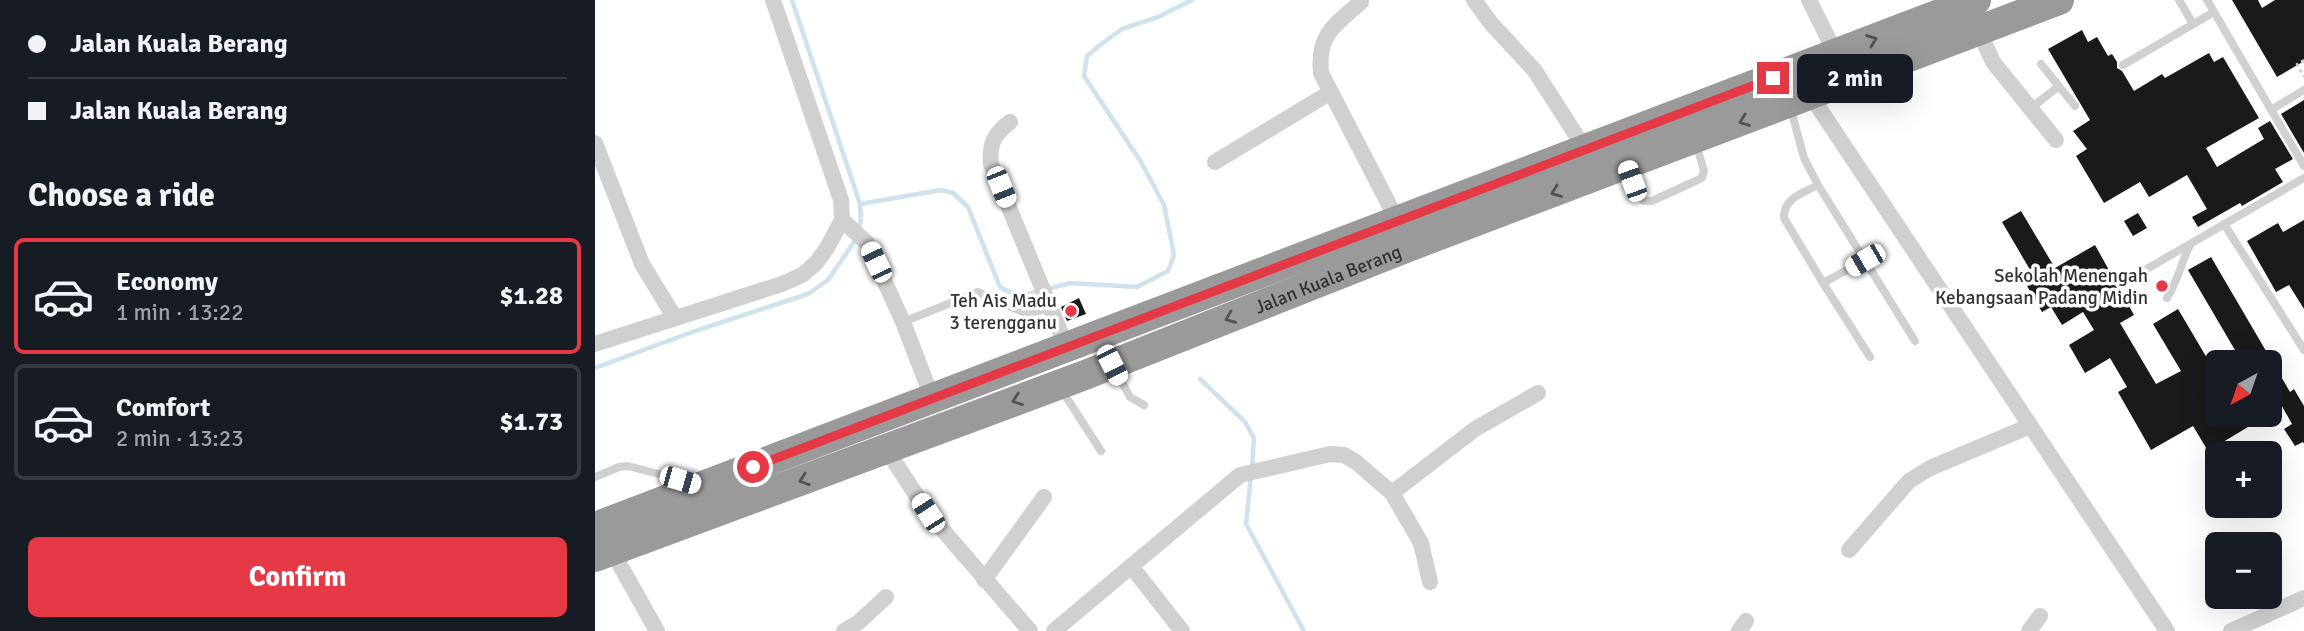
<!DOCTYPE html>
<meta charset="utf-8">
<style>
:root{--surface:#171b24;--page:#20242c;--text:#f1f3f6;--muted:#9ea1a6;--line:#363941;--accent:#e63946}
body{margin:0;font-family:Signika,sans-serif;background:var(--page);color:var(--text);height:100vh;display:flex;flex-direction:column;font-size:26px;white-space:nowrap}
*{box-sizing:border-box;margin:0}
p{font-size:23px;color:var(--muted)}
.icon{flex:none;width:38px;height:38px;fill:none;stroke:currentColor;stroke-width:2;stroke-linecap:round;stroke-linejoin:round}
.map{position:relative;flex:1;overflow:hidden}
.sheet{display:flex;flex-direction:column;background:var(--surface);width:595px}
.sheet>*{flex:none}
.top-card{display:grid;align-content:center;height:154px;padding:0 28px;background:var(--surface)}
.needle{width:46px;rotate:220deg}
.tools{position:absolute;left:1610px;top:350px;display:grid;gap:14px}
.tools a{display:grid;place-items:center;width:77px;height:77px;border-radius:10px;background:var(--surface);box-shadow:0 7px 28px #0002;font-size:35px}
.end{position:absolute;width:32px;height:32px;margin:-16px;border:9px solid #e63946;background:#fff;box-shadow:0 0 0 4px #fff}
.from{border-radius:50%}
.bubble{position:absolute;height:49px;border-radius:10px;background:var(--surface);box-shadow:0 7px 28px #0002;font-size:23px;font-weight:700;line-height:49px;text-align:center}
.car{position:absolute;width:21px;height:42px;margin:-21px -10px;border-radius:9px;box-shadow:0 0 5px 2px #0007;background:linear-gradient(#fff 24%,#345 0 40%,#fff 0 76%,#345 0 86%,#fff 0)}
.top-card b{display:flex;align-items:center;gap:24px;height:66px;font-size:26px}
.top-card b+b{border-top:2px solid var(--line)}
.top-card i{width:18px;height:18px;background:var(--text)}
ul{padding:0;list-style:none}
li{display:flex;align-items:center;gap:21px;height:116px;margin:0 14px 10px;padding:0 14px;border:4px solid var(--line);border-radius:10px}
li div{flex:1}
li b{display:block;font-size:26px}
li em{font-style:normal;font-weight:700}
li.on{border-color:var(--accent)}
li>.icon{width:63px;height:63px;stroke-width:1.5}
h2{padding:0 28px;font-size:32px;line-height:84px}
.button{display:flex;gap:14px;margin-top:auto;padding:14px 28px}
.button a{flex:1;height:80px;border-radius:10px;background:var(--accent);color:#fff;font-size:28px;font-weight:700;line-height:80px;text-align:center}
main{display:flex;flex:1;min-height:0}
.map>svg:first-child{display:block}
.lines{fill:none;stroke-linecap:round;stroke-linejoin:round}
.stream{stroke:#cfe2ee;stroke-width:4.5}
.building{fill:#1a1a1a}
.path{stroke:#cdcdcd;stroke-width:2.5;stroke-dasharray:3.5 3.5;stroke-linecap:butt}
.lane{stroke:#d0d0d0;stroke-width:8}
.street{stroke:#d0d0d0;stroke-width:16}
.highway{stroke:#9a9a9a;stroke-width:30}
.oneway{stroke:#525252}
.route{stroke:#e63946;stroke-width:9}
.poi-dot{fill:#e63946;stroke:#fff;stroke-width:2.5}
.labels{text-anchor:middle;stroke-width:7;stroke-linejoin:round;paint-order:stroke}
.poi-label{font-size:19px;fill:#333;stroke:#fff;text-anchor:end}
.street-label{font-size:19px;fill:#333;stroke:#fff}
</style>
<main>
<section class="sheet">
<div class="top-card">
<b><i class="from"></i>Jalan Kuala Berang</b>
<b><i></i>Jalan Kuala Berang</b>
</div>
<h2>Choose a ride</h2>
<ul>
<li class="on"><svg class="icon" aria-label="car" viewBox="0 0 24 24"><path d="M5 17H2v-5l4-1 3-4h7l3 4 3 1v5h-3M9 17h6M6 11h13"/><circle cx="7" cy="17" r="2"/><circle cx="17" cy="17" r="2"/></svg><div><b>Economy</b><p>1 min · 13:22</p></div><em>$1.28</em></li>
<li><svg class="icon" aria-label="car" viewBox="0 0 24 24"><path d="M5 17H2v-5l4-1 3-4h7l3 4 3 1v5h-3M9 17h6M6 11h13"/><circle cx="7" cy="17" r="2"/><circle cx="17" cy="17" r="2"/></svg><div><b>Comfort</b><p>2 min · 13:23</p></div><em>$1.73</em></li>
</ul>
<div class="button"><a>Confirm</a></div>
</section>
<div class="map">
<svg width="1709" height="631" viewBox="0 0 1709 631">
<rect width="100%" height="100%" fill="#fff"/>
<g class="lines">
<!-- stream -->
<path class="stream" d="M197 0 265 204 266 221 263 230
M265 204 346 190 358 193 373 207 405 287C419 296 428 296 444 291
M452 289 475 283 542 287 573 271 579 255 569 205 546 162 489 76 492 56 505 45 527 29 563 17 597 0
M0 368 103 330 213 294 233 280 261 239
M605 379 650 422 659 438 657 467
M656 476 651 524 709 631"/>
</g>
<!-- building -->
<path class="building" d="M1637 0H1663L1667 8 1680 0H1709V61L1682 77Z
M1487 30 1493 42 1502 37 1513 56 1517 54 1522 62V68L1527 71 1539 91 1567 74 1570 78 1614 53 1619 62 1628 57 1664 118 1611 148 1622 167 1669 139 1663 128 1675 121 1698 159 1680 169 1688 182 1647 206 1645 203 1603 227 1597 217 1612 209 1592 175 1554 197 1545 182 1509 203 1481 156 1492 149 1478 131 1495 120 1453 49Z
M1709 100V153L1686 114Z
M1426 211 1460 268 1500 245 1539 315 1525 323 1561 384 1586 371 1558 324 1583 309 1622 375V415H1646L1653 427 1613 451 1598 426 1556 450 1523 392 1532 387 1515 358 1490 373 1474 345 1499 330 1488 312 1467 325 1456 307 1447 312 1432 286 1441 280 1407 222Z
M1543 213 1552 228 1538 236 1529 221Z
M1709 220V309L1694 285 1681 292 1652 241 1683 223 1688 232Z
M1616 257 1695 392 1699 389 1709 406V444L1708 442 1700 446 1689 429 1697 424 1675 385V362H1647L1593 270Z
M484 298 491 314 472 321 466 307Z"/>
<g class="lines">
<!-- path -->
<path class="path" d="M1709 60 1702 64 1709 77"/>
<!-- lane -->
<path class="lane" d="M1584 0 1598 24
M1612 0 1709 166
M1446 64 1480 106
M1528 65 1619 12
M1195 106 1209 158 1223 185 1320 341
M1435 109 1464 86
M1676 110 1709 90
M1034 171 1043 196 1049 201H1057L1107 178 1109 171 1101 143
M1223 185C1208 193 1188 198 1189 218L1228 283 1270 260
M1629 224 1709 350
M1531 281 1709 178
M1228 283 1275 357
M1572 298C1583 281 1586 263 1595 245
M308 322 383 292 430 313 455 309
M519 368 535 397 549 405
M466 389 506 451
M0 477 24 467 33 466 91 481"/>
<!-- street -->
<path class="street" d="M879 0 895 22 940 71 990 149
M1214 0 1241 54
M766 2C740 25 722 34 726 73L802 220
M1384 31 1398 62 1461 140
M1216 96 1572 631
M415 122C399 134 394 144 396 164L472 348
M0 143 47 264 80 318
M620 162 736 92
M247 220 272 243 308 322 338 400
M0 344 187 284 207 275 221 263 232 248 247 220 246 200 178 0
M291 449 333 513 435 631
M797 493 880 429 943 393
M1254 550 1314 481 1335 468 1435 426
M17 551 62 631
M536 566 587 631
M389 580 449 497
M249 631 264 622 291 597
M459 631 645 475 735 454 749 455 761 462 797 493 826 543 835 582
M1144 631 1151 621
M1434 631 1445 616
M1636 631 1709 598"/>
<!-- highway -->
<g class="highway">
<path d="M0 527 1381 0"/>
<path id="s1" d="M0 557 490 375 813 247 1464 0"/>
</g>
</g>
<!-- one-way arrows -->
<defs><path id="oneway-chevron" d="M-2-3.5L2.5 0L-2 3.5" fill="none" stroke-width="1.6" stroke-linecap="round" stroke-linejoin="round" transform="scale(1.75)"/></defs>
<g class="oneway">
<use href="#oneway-chevron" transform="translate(1277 40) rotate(-21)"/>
<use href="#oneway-chevron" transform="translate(1149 121) rotate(159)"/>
<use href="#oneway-chevron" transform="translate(961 192) rotate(159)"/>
<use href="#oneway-chevron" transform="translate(635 318) rotate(158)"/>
<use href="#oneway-chevron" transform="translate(422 400) rotate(160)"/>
<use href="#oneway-chevron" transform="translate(209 480) rotate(160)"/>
</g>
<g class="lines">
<!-- route -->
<path class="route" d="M158 467 1178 78"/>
</g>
<!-- markers -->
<g class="poi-dot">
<circle cx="1567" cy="286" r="7"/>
<circle cx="476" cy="311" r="7"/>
</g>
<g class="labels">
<!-- poi labels -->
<g class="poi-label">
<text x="1553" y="282">Sekolah Menengah<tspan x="1553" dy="22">Kebangsaan Padang Midin</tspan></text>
<text x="462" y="307">Teh Ais Madu<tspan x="462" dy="22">3 terengganu</tspan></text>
</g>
<!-- street labels -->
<g class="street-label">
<text dy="7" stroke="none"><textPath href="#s1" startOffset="784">Jalan Kuala Berang</textPath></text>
</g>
</g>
</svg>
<div class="tools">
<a><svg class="needle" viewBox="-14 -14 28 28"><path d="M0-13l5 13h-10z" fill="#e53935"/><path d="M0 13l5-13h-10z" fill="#9ea1a6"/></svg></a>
<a>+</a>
<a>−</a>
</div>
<i class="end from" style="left:158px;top:467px"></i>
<i class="end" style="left:1178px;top:78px"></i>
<div class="bubble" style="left:1202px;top:54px;width:116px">2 min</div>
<i class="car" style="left:1037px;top:181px;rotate:340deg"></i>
<i class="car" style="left:406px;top:187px;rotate:158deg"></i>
<i class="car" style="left:1270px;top:260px;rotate:240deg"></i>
<i class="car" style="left:281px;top:262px;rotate:335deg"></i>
<i class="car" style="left:517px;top:365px;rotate:153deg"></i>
<i class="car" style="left:85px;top:480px;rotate:106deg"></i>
<i class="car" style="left:333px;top:513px;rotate:327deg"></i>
</div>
</main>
